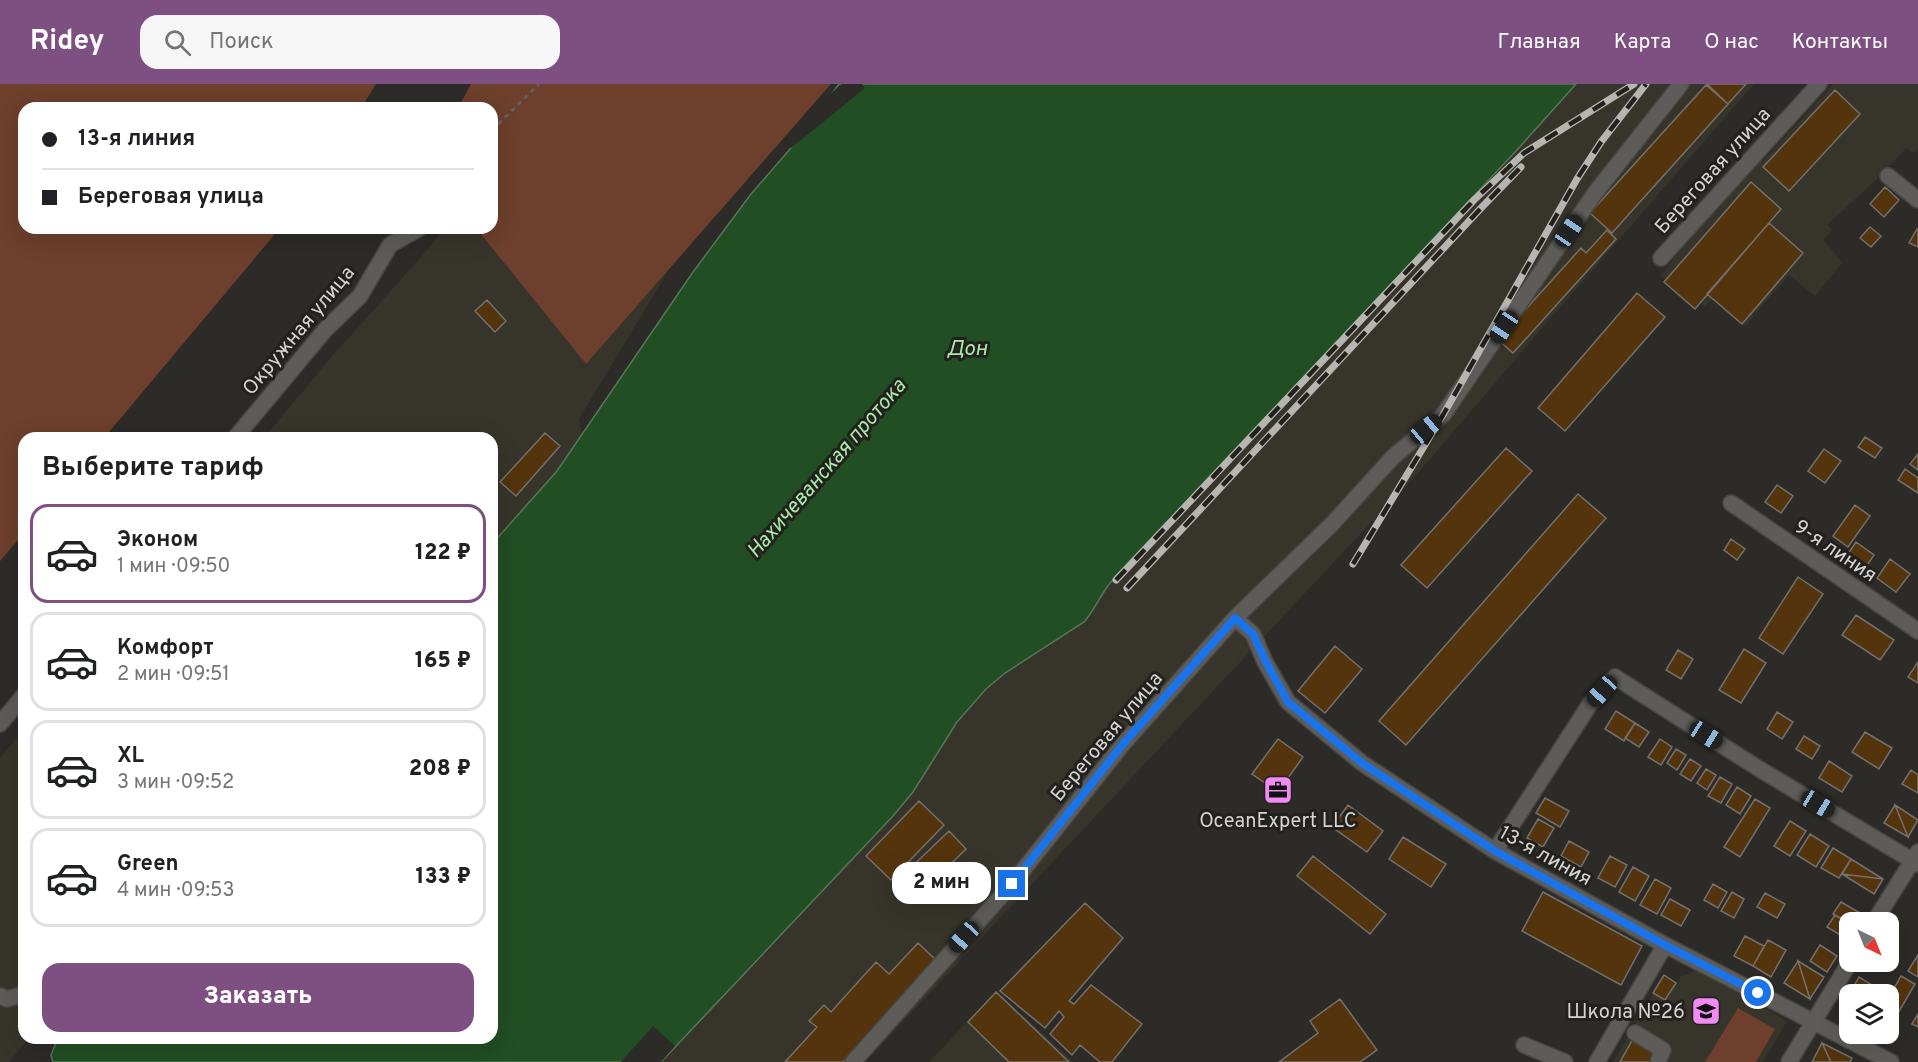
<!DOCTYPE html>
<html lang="ru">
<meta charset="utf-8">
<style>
:root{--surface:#fff;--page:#f6f6f6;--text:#202124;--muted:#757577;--line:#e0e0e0;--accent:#7e5082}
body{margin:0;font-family:Overpass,sans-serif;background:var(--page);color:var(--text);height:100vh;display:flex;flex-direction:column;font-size:22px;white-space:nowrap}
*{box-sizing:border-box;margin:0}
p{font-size:20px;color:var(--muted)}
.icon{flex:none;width:33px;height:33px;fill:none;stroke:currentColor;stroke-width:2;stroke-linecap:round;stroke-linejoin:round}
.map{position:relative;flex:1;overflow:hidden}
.side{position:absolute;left:18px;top:348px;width:480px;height:612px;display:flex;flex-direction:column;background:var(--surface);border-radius:18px;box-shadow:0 6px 24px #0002}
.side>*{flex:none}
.banner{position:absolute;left:18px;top:18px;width:480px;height:132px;border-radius:18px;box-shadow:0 6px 24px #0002;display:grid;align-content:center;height:132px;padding:0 24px;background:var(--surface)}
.needle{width:39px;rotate:137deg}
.buttons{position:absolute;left:1839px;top:828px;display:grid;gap:12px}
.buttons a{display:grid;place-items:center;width:60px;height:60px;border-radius:12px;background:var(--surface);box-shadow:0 6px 24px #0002;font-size:30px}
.end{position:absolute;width:27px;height:27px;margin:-14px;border:8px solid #1a73e8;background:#fff;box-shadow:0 0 0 3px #fff}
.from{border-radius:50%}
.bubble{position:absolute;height:42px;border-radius:18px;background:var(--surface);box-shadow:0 6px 24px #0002;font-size:20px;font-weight:800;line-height:42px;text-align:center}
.car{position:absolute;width:18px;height:36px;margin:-18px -9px;border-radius:8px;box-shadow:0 0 4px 2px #0007;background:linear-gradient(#222 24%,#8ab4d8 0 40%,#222 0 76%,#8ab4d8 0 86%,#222 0)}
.banner b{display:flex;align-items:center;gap:21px;height:57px;font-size:22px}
.banner b+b{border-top:2px solid var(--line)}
.banner i{width:15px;height:15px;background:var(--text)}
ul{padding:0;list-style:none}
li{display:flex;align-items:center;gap:18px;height:99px;margin:0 12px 9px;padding:0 12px;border:3px solid var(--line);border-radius:18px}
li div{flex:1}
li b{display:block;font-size:22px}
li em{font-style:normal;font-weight:800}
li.on{border-color:var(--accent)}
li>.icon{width:54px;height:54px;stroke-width:1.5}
h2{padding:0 24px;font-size:27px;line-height:72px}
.primary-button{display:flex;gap:12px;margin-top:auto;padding:12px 24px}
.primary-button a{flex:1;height:69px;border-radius:18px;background:var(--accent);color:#fff;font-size:24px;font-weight:800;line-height:69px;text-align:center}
header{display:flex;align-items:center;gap:36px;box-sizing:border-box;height:84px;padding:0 30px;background:var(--accent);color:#fff}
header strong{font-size:28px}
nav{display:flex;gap:33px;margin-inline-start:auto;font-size:21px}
.search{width:420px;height:54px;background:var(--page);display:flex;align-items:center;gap:15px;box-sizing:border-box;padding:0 21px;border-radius:18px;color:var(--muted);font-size:22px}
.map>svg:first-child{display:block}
.built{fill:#37352b}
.green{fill:#6d3f2c}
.water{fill:#214e23;stroke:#577657;stroke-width:1.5}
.pier{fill:#2c2b28}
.building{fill:#53340d;stroke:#74706d;stroke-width:1.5}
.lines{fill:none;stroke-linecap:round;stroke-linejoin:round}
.minor-casing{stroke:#464642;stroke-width:18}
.path{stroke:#61605d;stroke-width:3;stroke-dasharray:4.5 4.5;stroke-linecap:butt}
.minor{stroke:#5d5c58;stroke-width:15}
.rail-casing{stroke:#b6b5b2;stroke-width:7}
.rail{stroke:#22211e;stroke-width:4.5;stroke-dasharray:14;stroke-linecap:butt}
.route{stroke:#1a73e8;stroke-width:8}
.labels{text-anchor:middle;stroke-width:6;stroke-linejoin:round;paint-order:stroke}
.street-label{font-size:20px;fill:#d4d4d1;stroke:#22211e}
.poi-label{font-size:20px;fill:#d4d4d1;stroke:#22211e}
.water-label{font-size:21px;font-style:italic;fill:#a7eba6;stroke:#22211e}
</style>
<header>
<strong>Ridey</strong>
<div class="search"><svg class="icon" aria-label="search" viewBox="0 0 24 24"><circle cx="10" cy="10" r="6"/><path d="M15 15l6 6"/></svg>Поиск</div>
<nav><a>Главная</a><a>Карта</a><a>О нас</a><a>Контакты</a></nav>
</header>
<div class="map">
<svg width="1918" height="978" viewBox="0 0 1918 978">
<rect width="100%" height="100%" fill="#2c2b28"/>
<!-- built -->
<path class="built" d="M1576 0H1754L1537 250 1424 382 865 978H661L913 708 957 638 986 605 1005 589 1084 538 1089 532 1100 512 1110 499 1517 66Z
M1833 0H1918V65L1914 69 1906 64 1877 95 1827 141 1833 146 1823 155 1842 179 1815 212 1789 191 1746 241 1714 215 1705 222 1697 218 1692 221 1660 192 1755 74 1762 78Z
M750 51 579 335 582 351 557 387 492 460V354H264L334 270 415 180 445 144H492Z
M24 645V954H29L9 978H0V674Z
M1698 886 1787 937 1763 978H1613L1653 910 1665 917 1680 893Z
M996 907 1074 978H929Z"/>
<!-- green -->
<path class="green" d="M0 0H376L361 24H24V144H280L104 354H24V449L0 477Z
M471 0H831L586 280 476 144H492V24H458Z
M1738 924 1775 945 1756 978H1705Z"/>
<!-- water -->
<path class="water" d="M839 0H1576L1517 66 1110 499C1100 512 1094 527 1084 538L1005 589 986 605 957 638 913 708 893 732 661 978H53L51 971 58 954H492V460L557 387 693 188 751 110 791 64Z"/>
<!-- pier -->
<path class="pier" d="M842 0H862L865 4 791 64 789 62 824 15Z
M653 942 675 962 661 978H621Z"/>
<!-- building -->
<path class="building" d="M1707 0H1746L1728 20Z
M1706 1 1728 20 1612 149 1590 129Z
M1835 6 1860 30 1789 107 1763 83Z
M1751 98 1781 125 1695 225 1664 198Z
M1885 103 1899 116 1884 133 1870 120Z
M1769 139 1803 169 1742 240 1707 210Z
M1870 143 1881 152 1871 163 1860 154Z
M1917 145H1918V163L1909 159Z
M1607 146 1616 155 1513 269 1498 256 1581 164 1586 169Z
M1637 209 1665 233 1565 347 1538 324Z
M487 216 506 237 495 248 475 227Z
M545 349 560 362 516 412 500 398Z
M1865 353 1882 364 1875 374 1858 363Z
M1506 364 1532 387 1427 504 1401 481Z
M1824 365 1841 377 1825 399 1808 387Z
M1918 370V386L1910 380Z
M1905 385 1918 394V409L1898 396Z
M1777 401 1793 412 1781 429 1765 418Z
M1578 410 1606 434 1406 661 1379 637Z
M1855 421 1870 432 1848 463 1833 452Z
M1731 455 1745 465 1737 476 1724 466Z
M1856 458 1874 471 1864 486 1846 473Z
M1890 475 1910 490 1896 508 1877 494Z
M1798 493 1823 510 1783 570 1759 554Z
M1856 531 1894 556 1880 576 1842 551Z
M1335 562 1362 585 1325 629 1298 607Z
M1744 565 1766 579 1741 619 1719 606Z
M1678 566 1693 575 1681 595 1666 586Z
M1918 578V599L1908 593Z
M1616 627 1635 639 1624 657 1605 645Z
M1777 628 1793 638 1782 655 1767 645Z
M1635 639 1649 648 1639 663 1625 654Z
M1865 648 1892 664 1879 685 1852 668Z
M1804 652 1820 662 1812 675 1796 665Z
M1278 655 1303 673 1278 708 1252 690Z
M1660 655 1672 663 1661 681 1648 673Z
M1676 665 1686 671 1677 686 1667 679Z
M1690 675 1701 682 1691 697 1680 690Z
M1829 677 1852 692 1842 708 1819 694Z
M1706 685 1716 691 1707 706 1697 699Z
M1911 686 1918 691V709L1902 700Z
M1720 693 1732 700 1721 719 1708 712Z
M1737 703 1751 712 1740 730 1726 721Z
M1545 714 1569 727 1560 743 1536 729Z
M1755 715 1770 724 1740 773 1724 763Z
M919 717 944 741 891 796 866 772Z
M1348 721 1383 747 1367 768 1332 743Z
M1895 721 1918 736 1908 753Z
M1895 721 1908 753 1884 739Z
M1538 735 1554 744 1543 763 1527 754Z
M1790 737 1806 747 1790 772 1774 762Z
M949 747 966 765 915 815 897 797Z
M1810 750 1829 762 1816 783 1797 771Z
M1403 753 1446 780 1431 803 1389 775Z
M1569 757 1589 768 1581 783 1561 772Z
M1833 764 1851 775 1839 794 1821 784Z
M1313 772 1386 830 1370 850 1297 792Z
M1610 772 1627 781 1615 803 1598 794Z
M1851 775 1883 795 1842 790Z
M1633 783 1649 792 1635 817 1619 808Z
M1842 790 1883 795 1874 810Z
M1655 795 1671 804 1657 830 1640 821Z
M1713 800 1727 808 1718 824 1704 816Z
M1543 808 1642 862 1621 901 1522 847Z
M1732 808 1744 815 1734 834 1721 827Z
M1765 809 1785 820 1777 834 1757 823Z
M1670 815 1690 826 1681 842 1661 831Z
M1841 818 1862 830 1857 838H1850V840L1833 830Z
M1085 819 1123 854 1069 917 1074 920 1091 901 1142 940 1112 978H1100L1080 961 1072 971 1050 950 1064 933 1059 927 1045 944 1000 907Z
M1835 831 1850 840V850L1847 855 1827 843Z
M1745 852 1764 862 1753 882 1734 872Z
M1768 856 1786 866 1771 893 1753 882Z
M918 859 936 876 843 978H785L817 943 809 937 824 921 831 928 876 878 889 890Z
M1820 861 1837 872 1827 888 1810 877Z
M1888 861 1895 865 1888 875Z
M1918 871V893L1908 887Z
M1798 877 1824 893 1810 915Z
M1798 877 1810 915 1784 899Z
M1664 891 1676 899 1665 916 1653 909Z
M1901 892 1915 900 1897 931 1888 926V915Z
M1859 893 1872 901 1860 910H1850V919L1840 926Z
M996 908 1069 978H1009L968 938Z
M1340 915 1377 966 1360 978H1279L1318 949 1310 937Z
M1850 919V931L1840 926Z
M1918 930V943L1912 940Z
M1634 953 1659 968 1653 978H1620Z
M1822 959 1852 974 1850 978H1831Z
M1822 959 1831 978H1812Z"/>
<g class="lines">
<!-- minor casing -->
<g class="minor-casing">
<path id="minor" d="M1888 92 1918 116
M1661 174 1819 0
M235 354 325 246 360 212 390 161 420 144
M1731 419 1918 547
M1235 534 1253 550 1265 578 1288 618 1362 679 1495 767 1665 861 1891 978
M0 640 24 611
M1495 767 1590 620 1615 593 1761 686 1918 780
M1874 838 1918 768
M0 912 7 915 24 910
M1635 949 1663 966 1658 978
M1524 961 1565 978
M853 978 1012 800 1123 660 1235 534 1332 440 1393 373 1443 331 1595 109 1681 0
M1597 978 1665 861
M1789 978 1850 878"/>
</g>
<!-- path -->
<path class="path" d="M492 46 539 0"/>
<!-- minor -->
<use href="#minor" class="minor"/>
<!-- rail casing -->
<g class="rail-casing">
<path id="rail" d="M1353 480 1443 331 1577 95 1601 58 1646 0
M1116 496 1474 116 1524 69 1634 0
M1127 504 1483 122 1521 83"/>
</g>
<!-- rail -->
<use href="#rail" class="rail"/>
</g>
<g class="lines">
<!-- route -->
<path class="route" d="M1012 800 1123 660 1235 534 1253 550 1266 578 1288 618 1362 679 1495 767 1665 861 1758 909"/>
</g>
<!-- icons -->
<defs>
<g id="office-square" transform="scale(1.5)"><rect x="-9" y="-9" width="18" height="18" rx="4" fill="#f18af4" stroke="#22211e"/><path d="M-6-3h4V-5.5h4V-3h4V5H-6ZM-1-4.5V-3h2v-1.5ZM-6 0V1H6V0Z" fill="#111"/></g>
<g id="school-square" transform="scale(1.5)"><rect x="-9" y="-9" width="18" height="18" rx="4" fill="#f18af4" stroke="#22211e"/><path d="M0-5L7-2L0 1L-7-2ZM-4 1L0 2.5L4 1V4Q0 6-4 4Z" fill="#111"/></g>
</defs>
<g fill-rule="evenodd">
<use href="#office-square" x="1278" y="706"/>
<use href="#school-square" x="1706" y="927"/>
</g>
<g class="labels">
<!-- street labels -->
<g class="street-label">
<text transform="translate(1712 86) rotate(-48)" y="7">Береговая улица</text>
<text transform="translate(298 246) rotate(-50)" y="7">Окружная улица</text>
<text transform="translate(1836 466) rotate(34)" y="7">9-я линия</text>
<text transform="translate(1106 652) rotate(-50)" y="7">Береговая улица</text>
<text transform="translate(1546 771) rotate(29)" y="7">13-я линия</text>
</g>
<!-- poi labels -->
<g class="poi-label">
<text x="1278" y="743">OceanExpert LLC</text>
<text x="1685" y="934" text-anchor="end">Школа №26</text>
</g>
<!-- water labels -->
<g class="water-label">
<text x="967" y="271">Дон</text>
<text transform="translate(826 384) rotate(-49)" y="7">Нахичеванская протока</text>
</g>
</g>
</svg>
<div class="buttons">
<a><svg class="needle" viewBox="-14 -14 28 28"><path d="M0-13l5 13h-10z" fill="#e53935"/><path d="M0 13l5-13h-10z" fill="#757577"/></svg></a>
<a><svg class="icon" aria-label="layers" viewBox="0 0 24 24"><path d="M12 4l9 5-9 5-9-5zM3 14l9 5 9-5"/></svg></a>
</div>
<i class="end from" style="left:1758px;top:909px"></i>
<i class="end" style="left:1012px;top:800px"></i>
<div class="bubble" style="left:892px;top:778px;width:99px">2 мин</div>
<i class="car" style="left:1569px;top:147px;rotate:34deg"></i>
<i class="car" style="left:1504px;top:243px;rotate:214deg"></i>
<i class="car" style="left:1426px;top:345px;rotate:50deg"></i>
<i class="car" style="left:1602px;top:607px;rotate:222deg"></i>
<i class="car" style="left:1706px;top:651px;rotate:122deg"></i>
<i class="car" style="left:1818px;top:720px;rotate:121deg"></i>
<i class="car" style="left:964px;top:853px;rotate:222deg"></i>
<div class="banner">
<b><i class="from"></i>13-я линия</b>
<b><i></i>Береговая улица</b>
</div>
<section class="side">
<h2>Выберите тариф</h2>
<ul>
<li class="on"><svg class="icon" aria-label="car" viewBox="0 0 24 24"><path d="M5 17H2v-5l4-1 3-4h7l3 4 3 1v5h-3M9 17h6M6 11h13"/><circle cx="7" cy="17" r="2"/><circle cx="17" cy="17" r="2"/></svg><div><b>Эконом</b><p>1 мин · 09:50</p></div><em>122 ₽</em></li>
<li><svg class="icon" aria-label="car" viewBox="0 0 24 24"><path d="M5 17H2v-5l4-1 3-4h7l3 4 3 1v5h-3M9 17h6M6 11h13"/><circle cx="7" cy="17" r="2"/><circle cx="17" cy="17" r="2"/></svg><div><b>Комфорт</b><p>2 мин · 09:51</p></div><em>165 ₽</em></li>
<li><svg class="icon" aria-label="car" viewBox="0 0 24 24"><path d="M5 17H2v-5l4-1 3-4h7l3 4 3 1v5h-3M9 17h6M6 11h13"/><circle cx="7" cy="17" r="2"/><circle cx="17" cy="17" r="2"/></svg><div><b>XL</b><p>3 мин · 09:52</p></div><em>208 ₽</em></li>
<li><svg class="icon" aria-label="car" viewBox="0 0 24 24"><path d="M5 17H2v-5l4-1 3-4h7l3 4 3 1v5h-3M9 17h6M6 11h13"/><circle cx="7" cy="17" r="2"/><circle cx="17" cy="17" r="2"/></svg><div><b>Green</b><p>4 мин · 09:53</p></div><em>133 ₽</em></li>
</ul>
<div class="primary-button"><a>Заказать</a></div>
</section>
</div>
